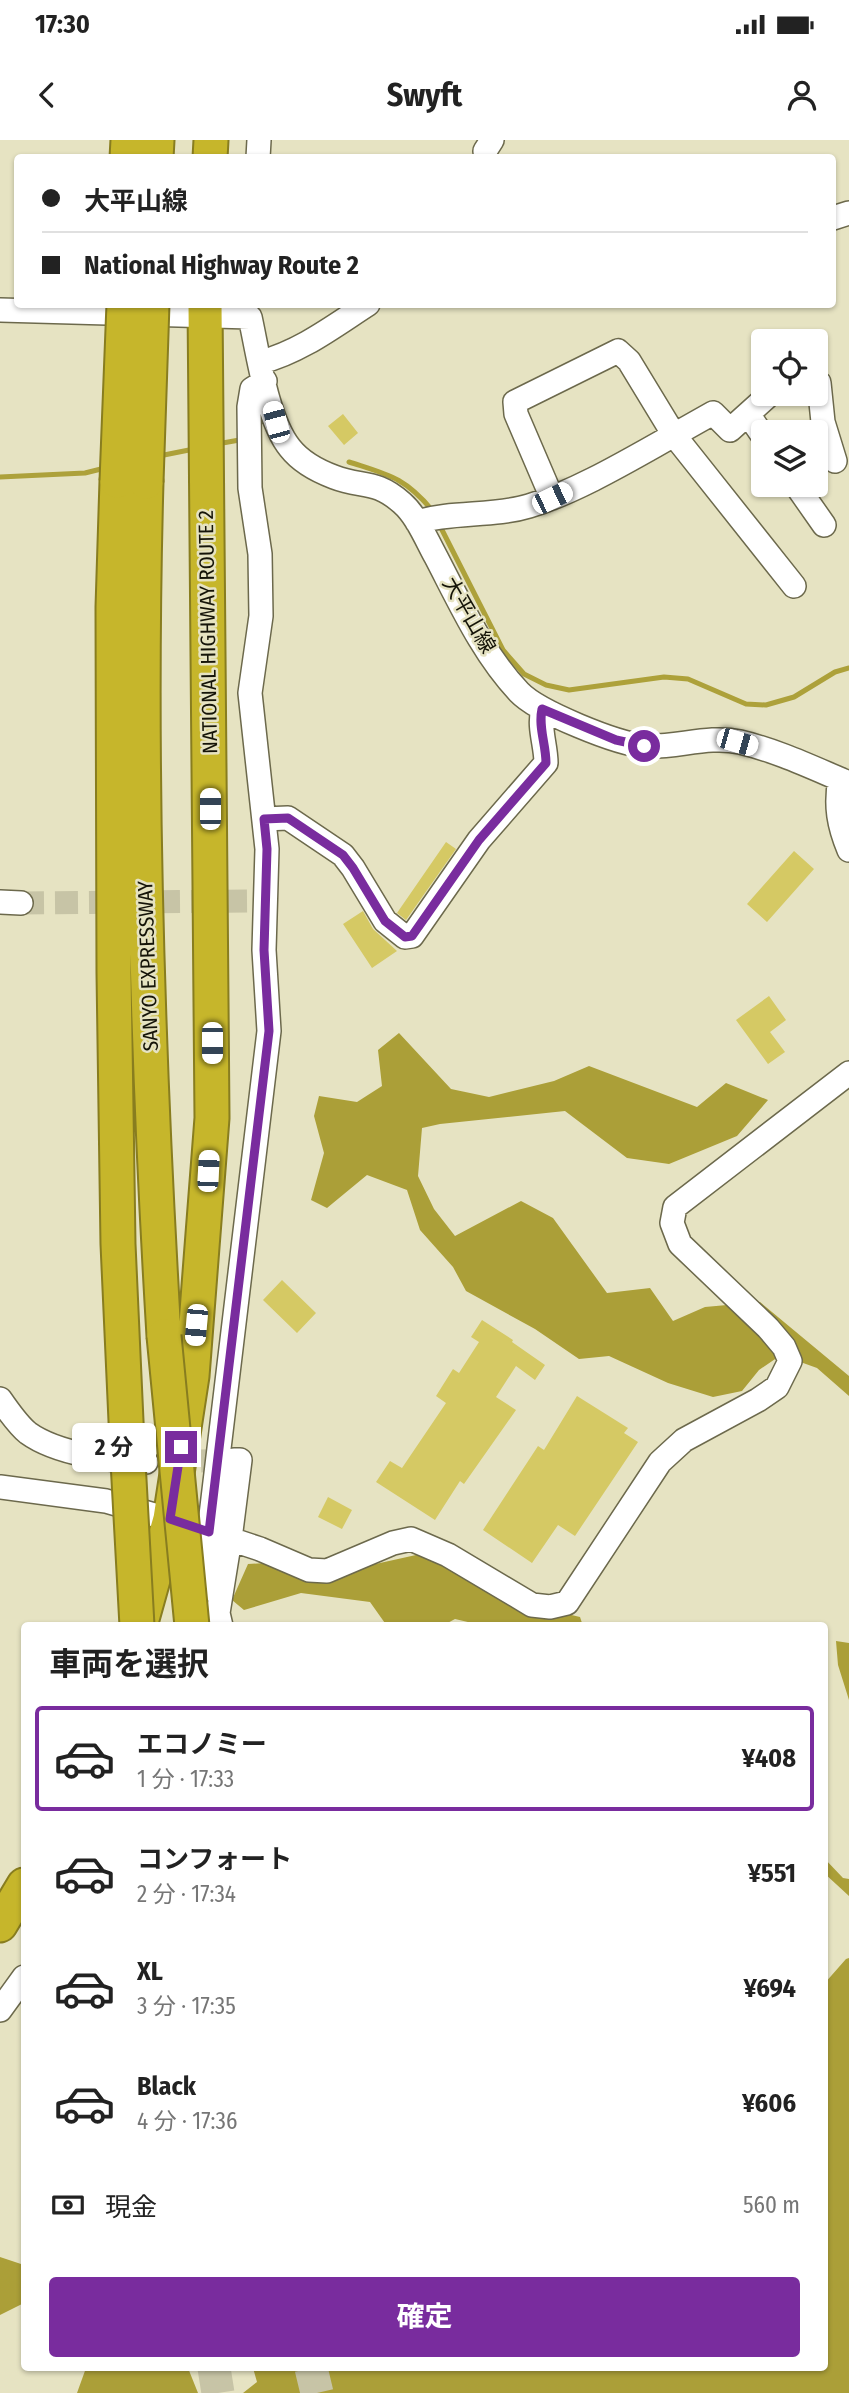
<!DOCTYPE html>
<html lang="ja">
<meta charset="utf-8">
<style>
:root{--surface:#fff;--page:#f2f2f2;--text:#222;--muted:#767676;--line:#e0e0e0;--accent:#792c9e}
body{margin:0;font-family:"Fira Sans Condensed","Noto Sans JP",sans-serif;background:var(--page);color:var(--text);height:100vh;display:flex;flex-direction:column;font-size:26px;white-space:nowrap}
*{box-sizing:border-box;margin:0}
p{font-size:23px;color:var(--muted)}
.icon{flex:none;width:38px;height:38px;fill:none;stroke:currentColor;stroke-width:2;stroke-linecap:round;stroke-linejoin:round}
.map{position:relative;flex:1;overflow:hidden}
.panel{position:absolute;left:21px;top:1482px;width:807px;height:749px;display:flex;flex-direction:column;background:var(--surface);border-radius:7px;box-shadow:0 2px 5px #0004}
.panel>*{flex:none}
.top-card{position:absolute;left:14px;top:14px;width:822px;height:154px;border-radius:7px;box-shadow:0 2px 5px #0004;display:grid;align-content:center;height:154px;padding:0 28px;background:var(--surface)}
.controls{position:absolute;left:751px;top:189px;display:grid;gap:14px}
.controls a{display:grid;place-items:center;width:77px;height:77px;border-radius:7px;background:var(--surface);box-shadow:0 2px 5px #0004;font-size:35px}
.end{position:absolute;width:32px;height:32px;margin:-16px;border:9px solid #792c9e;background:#fff;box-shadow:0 0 0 4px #fff}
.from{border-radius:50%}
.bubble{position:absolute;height:49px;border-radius:7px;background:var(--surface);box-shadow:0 2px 5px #0004;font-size:23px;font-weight:700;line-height:49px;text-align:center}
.car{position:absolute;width:21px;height:42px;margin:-21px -10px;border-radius:9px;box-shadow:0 0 5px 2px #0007;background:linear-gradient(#fff 24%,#345 0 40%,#fff 0 76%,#345 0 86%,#fff 0)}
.top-card b{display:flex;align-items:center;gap:24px;height:66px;font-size:26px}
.top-card b+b{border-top:2px solid var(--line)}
.top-card i{width:18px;height:18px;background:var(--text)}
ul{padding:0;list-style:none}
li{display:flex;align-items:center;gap:21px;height:105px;margin:0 14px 10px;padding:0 14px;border:4px solid transparent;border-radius:7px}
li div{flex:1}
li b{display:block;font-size:26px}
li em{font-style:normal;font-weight:700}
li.active{border-color:var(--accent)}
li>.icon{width:63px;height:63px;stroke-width:1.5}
h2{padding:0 28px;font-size:32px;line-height:84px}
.pay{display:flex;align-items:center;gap:18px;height:77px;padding:0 28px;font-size:26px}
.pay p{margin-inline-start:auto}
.primary-button{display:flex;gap:14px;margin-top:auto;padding:14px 28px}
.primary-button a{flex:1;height:80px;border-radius:7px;background:var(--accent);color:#fff;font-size:28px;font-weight:700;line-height:80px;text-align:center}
.status{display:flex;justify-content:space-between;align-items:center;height:49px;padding:0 35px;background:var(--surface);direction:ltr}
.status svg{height:19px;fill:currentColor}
header{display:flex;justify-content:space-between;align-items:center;height:91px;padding:0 28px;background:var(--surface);font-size:32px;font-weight:700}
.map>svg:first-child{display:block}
.forest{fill:#ab9f38}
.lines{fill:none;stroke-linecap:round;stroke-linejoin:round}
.stream{stroke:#ada13a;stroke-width:5}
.building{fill:#d5c964}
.minor-tunnel{stroke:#c7c4a6;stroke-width:23;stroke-dasharray:23 11;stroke-linecap:butt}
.highway-tunnel{stroke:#c7c4a6;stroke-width:33;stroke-dasharray:33 17;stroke-linecap:butt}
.minor-casing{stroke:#6c694c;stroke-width:26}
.highway-casing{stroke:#887d1f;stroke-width:37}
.minor{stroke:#fff;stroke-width:23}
.highway{stroke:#c6b62b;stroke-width:33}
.highway-bridge-casing{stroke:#887d1f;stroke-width:37;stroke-linecap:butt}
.highway-bridge{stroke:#c6b62b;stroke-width:33}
.route{stroke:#792c9e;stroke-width:9}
.labels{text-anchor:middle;stroke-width:5;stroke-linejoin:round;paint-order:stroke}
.street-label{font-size:21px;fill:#151408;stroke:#e6e3c2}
</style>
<div class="status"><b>17:30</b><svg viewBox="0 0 49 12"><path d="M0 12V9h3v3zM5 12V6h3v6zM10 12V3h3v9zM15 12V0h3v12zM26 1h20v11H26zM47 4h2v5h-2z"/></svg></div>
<header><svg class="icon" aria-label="back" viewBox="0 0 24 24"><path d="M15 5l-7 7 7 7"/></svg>Swyft<svg class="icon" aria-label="person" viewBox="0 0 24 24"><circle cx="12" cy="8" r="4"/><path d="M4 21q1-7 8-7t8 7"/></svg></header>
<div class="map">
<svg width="849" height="2253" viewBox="0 0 849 2253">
<rect width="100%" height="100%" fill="#e6e3c2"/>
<!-- forest -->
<path class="forest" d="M399 893 451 949 489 957 554 941 589 926 697 967 726 943 768 960 737 996 669 1024 627 1018 565 971 440 984 422 988 418 1036 434 1069 455 1096 521 1061 553 1078 607 1153 650 1148 673 1181 705 1167 760 1162 849 1236V1256L817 1228 781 1215 759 1230 742 1251 713 1257 668 1243 609 1216 579 1219 535 1189 466 1151 453 1127 420 1090 407 1050 367 1035 327 1068 311 1060 324 1013 314 976 319 956 357 962 382 946 378 910Z
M416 1415C474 1427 522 1466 580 1477L583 1486H485L455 1479 442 1486H387L370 1462 301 1453 244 1470 232 1460 248 1424 265 1423 347 1434 371 1425Z
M836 1501 849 1503V1560L838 1525Z
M824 1718 843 1738 849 1739V1756L824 1733Z
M849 1818V2253H243L257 2242 253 2228H824V1844L846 1819Z
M0 2117 24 2125V2163L0 2175Z
M86 2228H188L198 2253H77Z"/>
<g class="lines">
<!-- stream -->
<path class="stream" d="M217 304 245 299
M159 316 194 309
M349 322C389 335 404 337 432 370
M0 337 85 333 105 328
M438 382 503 510 524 534 546 545 569 550 664 537 688 539 746 564 766 565 794 557 835 532 849 528"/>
</g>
<!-- building -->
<path class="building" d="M343 274 358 293 344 305 328 286Z
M446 702 456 709 406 780 397 773Z
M794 711 814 729 767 782 747 764Z
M363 771 373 789 397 811 372 828 343 784Z
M769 856 786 880 770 892 785 912 768 924 736 880Z
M282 1140 316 1173 297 1193 263 1160Z
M482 1180 513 1200 512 1202 545 1225 535 1240 516 1226 496 1257 516 1270 464 1344 460 1341 435 1380 376 1342 390 1321 402 1328 446 1263 436 1256 453 1229 459 1233 479 1202 471 1197Z
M577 1256 628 1288 624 1293 638 1302 575 1396 558 1385 532 1423 483 1390 538 1306 544 1310Z
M328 1357 352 1370 342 1389 318 1377Z"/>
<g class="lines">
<!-- minor-tunnel -->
<path class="minor-tunnel" d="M21 763 247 761
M167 1322 234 1320"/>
<!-- highway-tunnel -->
<path class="highway-tunnel" d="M214 2228 218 2253
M311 2228 317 2253"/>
<!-- minor casing -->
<g class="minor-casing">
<path id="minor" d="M258 18 259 0
M486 18 485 11 492 0
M833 78 849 73
M0 170 250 177C258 213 267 280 290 308 301 322 318 331 334 337 362 348 375 339 402 363 417 376 426 399 436 417 460 463 483 514 519 552 538 572 617 604 645 606 676 608 708 595 740 602 778 611 813 628 849 643
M261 222C300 212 334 186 368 164
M816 242 819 243 823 282 835 321
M748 274 763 296
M796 345 824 385
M552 358 516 274 515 262 618 211 629 221 674 295 713 273 730 290 770 254
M417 382C453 371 493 377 529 366 576 352 631 319 674 295L794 446
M840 639C835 666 839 686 849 710
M264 679 288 678 343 715 353 728 385 781 405 797 412 796 479 700 546 623C546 605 538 587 543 569
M0 762 21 763
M0 1259C8 1270 17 1284 28 1293 57 1314 112 1321 146 1322
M234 1320H240L230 1399 260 1409 309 1430 327 1431 393 1403 411 1399 448 1415 532 1465 550 1467 567 1463 660 1322 684 1300 758 1260 777 1247 790 1221 784 1207 768 1188 680 1104 672 1083 675 1067 849 933
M0 1347 106 1361 182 1383
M218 1395 230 1399 218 1473 221 1486
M195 1463 202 1444 209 1392 269 891 264 810 267 709 250 553 261 476 260 414 250 348 249 267 252 249 265 241
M0 1870 24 1837"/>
</g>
<!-- highway casing -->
<g class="highway-casing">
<path id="highway" d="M127 18 128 0
M156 18 157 0
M210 18 211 0
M117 341 113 467 114 833 118 1104 127 1303
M146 342C138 626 147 912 164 1196
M140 1486 170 1379 192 1236 212 978 205 164
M0 1785 24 1745"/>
</g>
<!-- minor -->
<use href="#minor" class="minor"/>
<!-- highway -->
<use href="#highway" class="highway"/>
<!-- highway-bridge casing -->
<g class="highway-bridge-casing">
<path id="highway-bridge" d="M117 341 124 164
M146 342 152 164
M164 1196 192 1486
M127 1303 137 1486"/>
</g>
<!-- highway-bridge -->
<use href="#highway-bridge" class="highway-bridge"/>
</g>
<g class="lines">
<!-- route -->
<path class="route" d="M181 1307 170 1379 209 1392 269 891 264 810 267 709 264 679 288 678 343 715 353 728 385 781 405 797 412 796 479 700 546 623C546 604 538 587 542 569L616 600 644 606"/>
</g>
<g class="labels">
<!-- street labels -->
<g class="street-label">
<text transform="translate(469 475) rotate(60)" y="7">大平山線</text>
<text transform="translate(208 492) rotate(-91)" y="7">NATIONAL HIGHWAY ROUTE 2</text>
<text transform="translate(148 826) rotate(-92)" y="7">SANYO EXPRESSWAY</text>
</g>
</g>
</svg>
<div class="controls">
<a><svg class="icon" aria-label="locate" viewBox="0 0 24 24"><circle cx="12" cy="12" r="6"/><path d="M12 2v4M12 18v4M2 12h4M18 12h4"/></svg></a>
<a><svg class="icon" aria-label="layers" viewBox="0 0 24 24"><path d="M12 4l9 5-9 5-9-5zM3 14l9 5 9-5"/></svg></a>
</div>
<i class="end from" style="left:644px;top:606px"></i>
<i class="end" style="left:181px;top:1307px"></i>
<div class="bubble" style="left:72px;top:1283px;width:84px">2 分</div>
<i class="car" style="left:276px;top:282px;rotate:345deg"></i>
<i class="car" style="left:552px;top:358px;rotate:64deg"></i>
<i class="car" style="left:737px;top:602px;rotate:106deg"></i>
<i class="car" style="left:210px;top:669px;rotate:0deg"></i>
<i class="car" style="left:212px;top:903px;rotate:180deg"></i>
<i class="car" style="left:208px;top:1031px;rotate:3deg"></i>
<i class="car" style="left:196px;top:1185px;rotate:185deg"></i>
<div class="top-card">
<b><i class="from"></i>大平山線</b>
<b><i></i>National Highway Route 2</b>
</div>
<section class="panel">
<h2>車両を選択</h2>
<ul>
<li class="active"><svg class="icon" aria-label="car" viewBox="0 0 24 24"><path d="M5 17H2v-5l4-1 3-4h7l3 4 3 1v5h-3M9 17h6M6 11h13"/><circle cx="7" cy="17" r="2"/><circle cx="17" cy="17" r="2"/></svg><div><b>エコノミー</b><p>1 分 · 17:33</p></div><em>¥408</em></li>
<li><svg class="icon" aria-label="car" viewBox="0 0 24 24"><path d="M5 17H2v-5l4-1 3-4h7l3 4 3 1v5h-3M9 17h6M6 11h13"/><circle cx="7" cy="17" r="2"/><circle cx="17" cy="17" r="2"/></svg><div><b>コンフォート</b><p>2 分 · 17:34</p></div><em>¥551</em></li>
<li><svg class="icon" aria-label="car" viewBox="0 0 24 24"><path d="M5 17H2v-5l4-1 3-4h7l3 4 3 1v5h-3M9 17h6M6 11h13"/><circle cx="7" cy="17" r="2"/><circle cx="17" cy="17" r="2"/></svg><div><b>XL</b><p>3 分 · 17:35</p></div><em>¥694</em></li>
<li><svg class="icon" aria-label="car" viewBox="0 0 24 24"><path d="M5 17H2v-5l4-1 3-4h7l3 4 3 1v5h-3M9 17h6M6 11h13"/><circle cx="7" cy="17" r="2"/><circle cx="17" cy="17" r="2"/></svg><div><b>Black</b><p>4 分 · 17:36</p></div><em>¥606</em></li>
</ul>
<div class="pay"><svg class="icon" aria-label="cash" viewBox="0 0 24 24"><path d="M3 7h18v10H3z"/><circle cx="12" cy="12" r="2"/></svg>現金<p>560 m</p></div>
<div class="primary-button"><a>確定</a></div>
</section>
</div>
